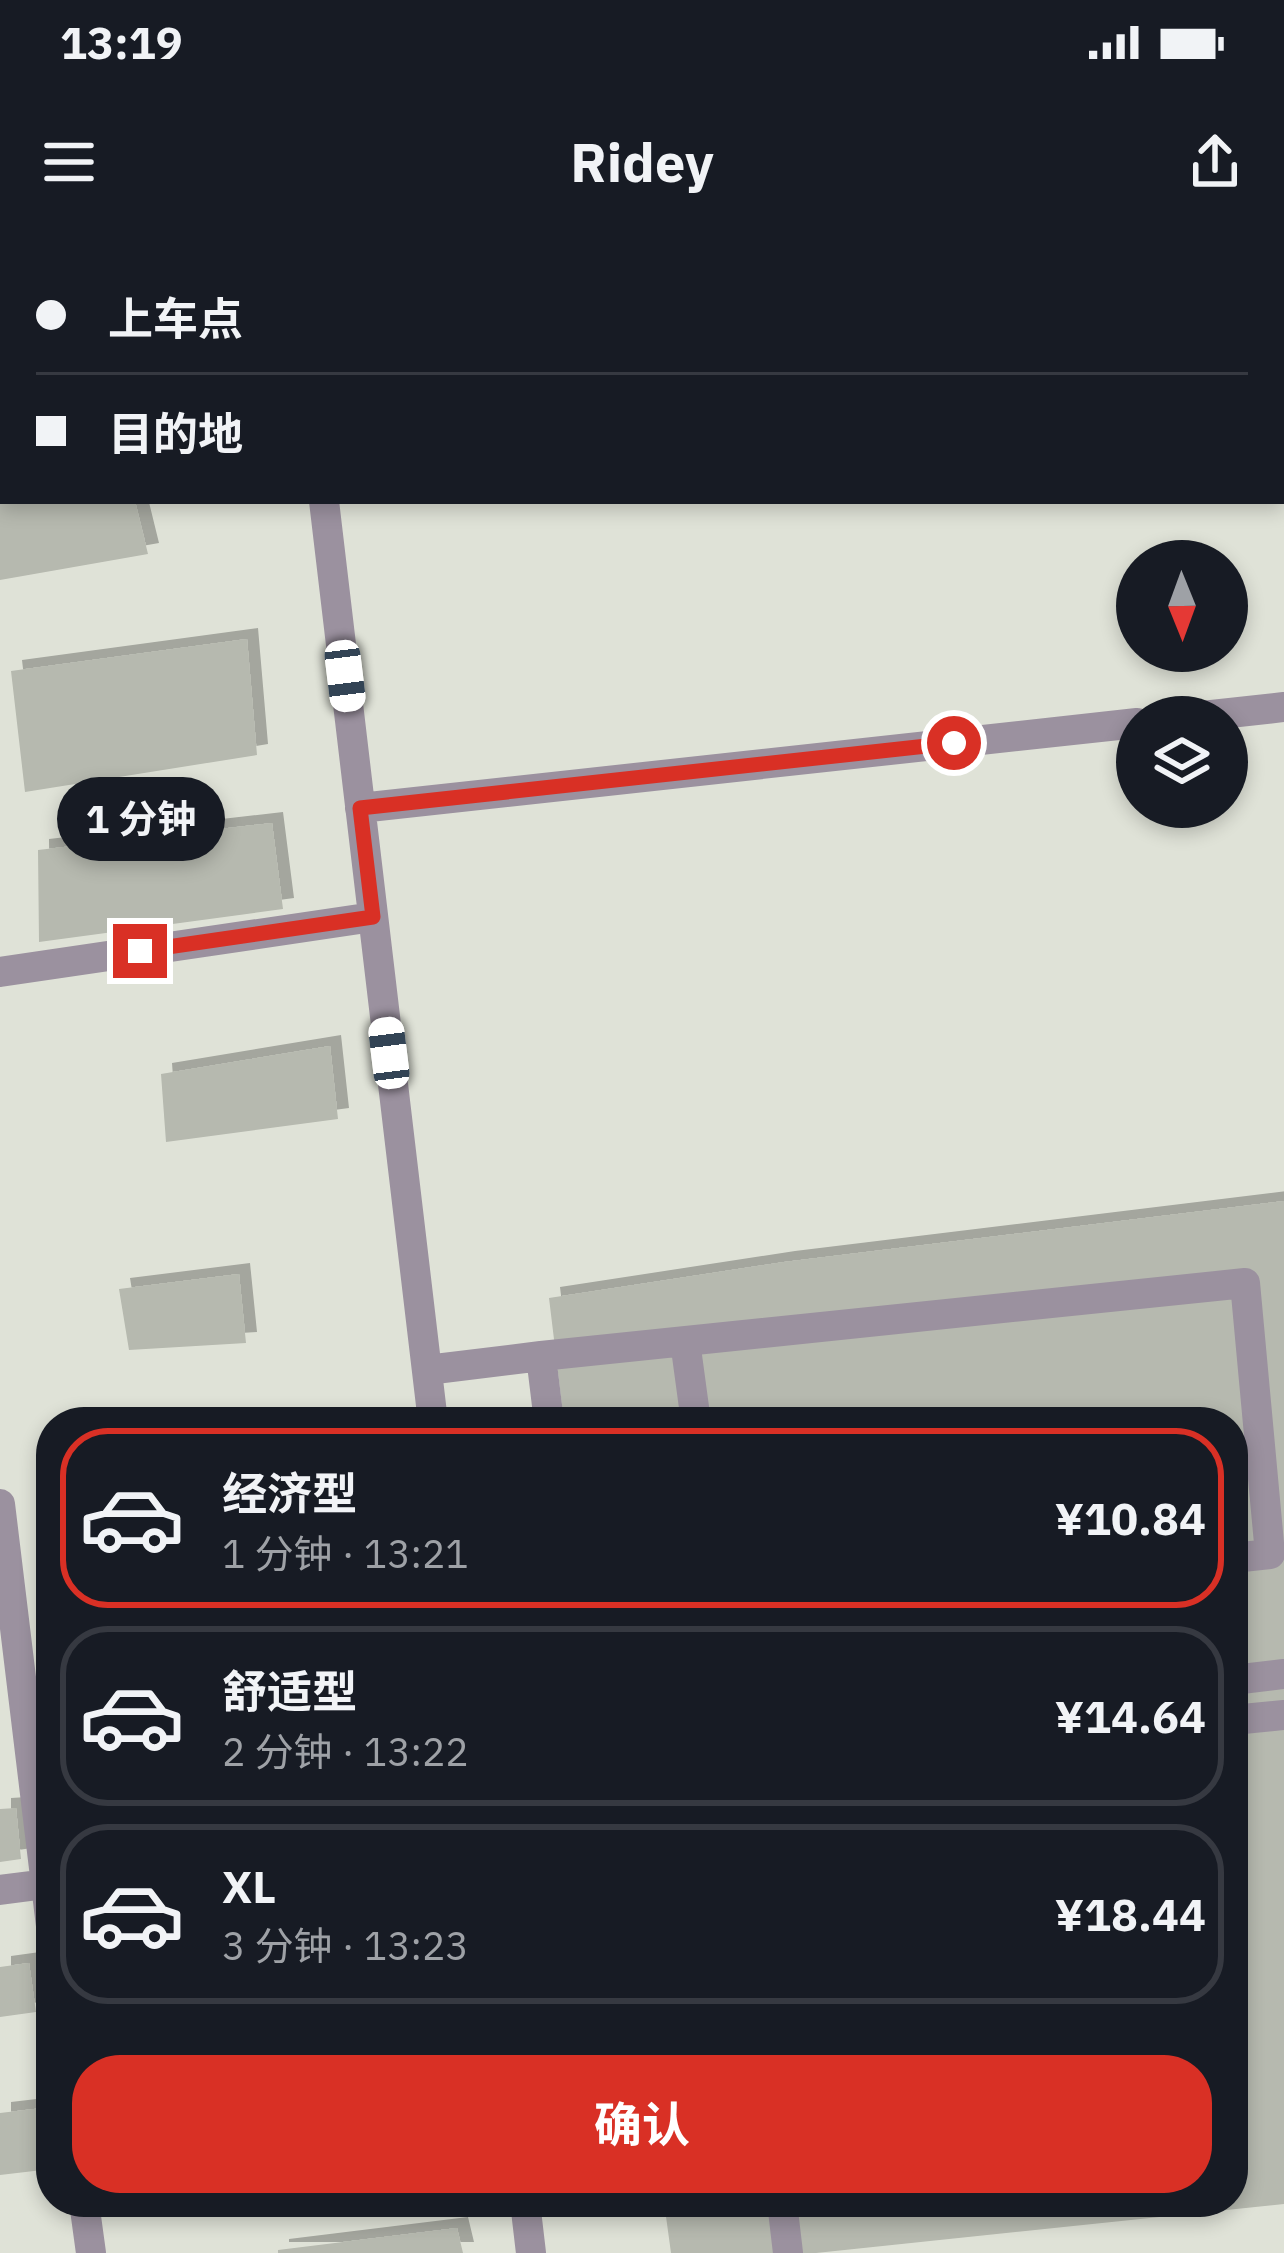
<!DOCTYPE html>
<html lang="zh">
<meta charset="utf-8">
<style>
:root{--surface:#171b24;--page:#242831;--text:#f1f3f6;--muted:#9ea1a6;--line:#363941;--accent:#d93025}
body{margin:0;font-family:"IBM Plex Sans","Noto Sans SC",sans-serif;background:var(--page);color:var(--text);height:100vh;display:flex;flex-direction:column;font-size:45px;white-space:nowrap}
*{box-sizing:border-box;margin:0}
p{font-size:39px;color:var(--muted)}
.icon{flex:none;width:66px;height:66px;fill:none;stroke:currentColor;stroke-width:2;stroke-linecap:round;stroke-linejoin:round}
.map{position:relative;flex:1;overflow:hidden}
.sheet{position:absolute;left:36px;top:1167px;width:1212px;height:810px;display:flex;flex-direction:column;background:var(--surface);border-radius:48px;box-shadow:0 6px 18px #0003}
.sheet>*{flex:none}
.banner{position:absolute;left:0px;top:0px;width:1284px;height:264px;box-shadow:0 6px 18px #0003;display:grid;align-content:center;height:264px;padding:0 36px;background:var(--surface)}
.needle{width:78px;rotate:179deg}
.fabs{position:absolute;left:1116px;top:300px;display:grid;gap:24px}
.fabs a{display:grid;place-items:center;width:132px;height:132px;border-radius:50%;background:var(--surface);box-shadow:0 6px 18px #0003;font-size:60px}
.end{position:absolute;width:54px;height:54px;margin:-27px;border:15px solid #d93025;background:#fff;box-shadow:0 0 0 6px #fff}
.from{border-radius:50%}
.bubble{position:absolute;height:84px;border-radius:42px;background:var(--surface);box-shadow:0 6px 18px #0003;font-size:39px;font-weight:700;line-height:84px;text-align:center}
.car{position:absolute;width:36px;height:72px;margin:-36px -18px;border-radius:15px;box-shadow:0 0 9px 3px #0007;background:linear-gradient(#fff 24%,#345 0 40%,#fff 0 76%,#345 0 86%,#fff 0)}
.banner b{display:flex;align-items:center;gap:42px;height:114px;font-size:45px}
.banner b+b{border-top:3px solid var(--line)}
.banner i{width:30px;height:30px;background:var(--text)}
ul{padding:21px 0 0;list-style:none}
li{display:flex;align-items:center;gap:36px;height:180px;margin:0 24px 18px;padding:0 12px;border:6px solid var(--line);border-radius:48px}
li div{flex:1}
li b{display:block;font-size:45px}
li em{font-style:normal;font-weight:700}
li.active{border-color:var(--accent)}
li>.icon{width:108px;height:108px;stroke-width:1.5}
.primary-button{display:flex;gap:24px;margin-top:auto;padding:24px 36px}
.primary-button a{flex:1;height:138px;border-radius:48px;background:var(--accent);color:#fff;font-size:48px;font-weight:700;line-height:138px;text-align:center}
.status{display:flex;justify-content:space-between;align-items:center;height:84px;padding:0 60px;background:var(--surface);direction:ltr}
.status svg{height:33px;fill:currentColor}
header{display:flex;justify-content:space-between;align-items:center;height:156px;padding:0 36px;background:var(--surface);font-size:54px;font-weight:700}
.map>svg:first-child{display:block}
.building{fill:#b6b9af;filter:url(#shadow)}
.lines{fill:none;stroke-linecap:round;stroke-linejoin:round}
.minor{stroke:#9b919f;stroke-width:30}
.route{stroke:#d93025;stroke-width:15}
</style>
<div class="status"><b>13:19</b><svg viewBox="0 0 49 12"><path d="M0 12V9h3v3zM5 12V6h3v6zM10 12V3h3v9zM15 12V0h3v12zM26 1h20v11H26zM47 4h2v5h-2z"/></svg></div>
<header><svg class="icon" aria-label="menu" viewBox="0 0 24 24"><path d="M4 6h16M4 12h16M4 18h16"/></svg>Ridey<svg class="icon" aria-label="share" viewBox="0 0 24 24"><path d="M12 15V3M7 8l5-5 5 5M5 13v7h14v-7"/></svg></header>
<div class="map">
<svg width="1284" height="2013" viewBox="0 0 1284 2013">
<defs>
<filter id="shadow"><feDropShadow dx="11" dy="-11" stdDeviation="0" flood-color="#0004"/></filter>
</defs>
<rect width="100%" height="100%" fill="#dfe2d7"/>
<!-- building -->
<path class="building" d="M0 261H135L148 314 0 340Z
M247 399 257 515 25 552 11 431Z
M272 583 283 669 39 702 38 610Z
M330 806 338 879 166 902 161 834Z
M1284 961V1964L816 2013H671L664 1962H1233V1182H564L549 1058 784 1022Z
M239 1034 246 1103 129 1110 119 1049Z
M16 1568 21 1619 0 1622V1569Z
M29 1723 36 1772 0 1777V1727Z
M51 1867V1929L0 1935V1873Z
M457 1988 463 2013H278V2010Z"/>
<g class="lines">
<!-- minor -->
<path class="minor" d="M292 0 293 3
M324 261 433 1182
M1193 477 1284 467
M360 568 1137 483
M0 732 373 677
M685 1101 696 1182
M541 1116 1245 1043 1270 1314 1233 1318
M427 1130 541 1116 549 1182
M0 1264 51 1686
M1233 1440 1284 1434
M1233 1480 1284 1475
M0 1650 46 1644
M84 1962 91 2013
M525 1962 531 2013
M782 1962 788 2013"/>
</g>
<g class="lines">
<!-- route -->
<path class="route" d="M140 711 373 677 360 568 954 503"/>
</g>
</svg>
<div class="fabs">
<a><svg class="needle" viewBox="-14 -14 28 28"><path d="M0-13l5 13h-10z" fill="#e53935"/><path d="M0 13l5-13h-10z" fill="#9ea1a6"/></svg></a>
<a><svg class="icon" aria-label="layers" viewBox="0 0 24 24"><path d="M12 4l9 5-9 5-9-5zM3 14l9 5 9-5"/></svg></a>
</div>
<i class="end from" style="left:954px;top:503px"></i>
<i class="end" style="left:140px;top:711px"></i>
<div class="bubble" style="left:57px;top:537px;width:168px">1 分钟</div>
<i class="car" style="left:345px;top:436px;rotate:173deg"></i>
<i class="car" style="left:389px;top:813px;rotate:353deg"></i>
<div class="banner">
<b><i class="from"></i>上车点</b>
<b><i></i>目的地</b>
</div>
<section class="sheet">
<ul>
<li class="active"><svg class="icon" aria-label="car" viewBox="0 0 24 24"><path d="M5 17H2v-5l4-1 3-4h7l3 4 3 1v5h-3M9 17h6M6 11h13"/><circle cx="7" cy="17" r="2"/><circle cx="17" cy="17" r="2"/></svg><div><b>经济型</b><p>1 分钟 · 13:21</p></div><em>¥10.84</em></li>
<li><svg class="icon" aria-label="car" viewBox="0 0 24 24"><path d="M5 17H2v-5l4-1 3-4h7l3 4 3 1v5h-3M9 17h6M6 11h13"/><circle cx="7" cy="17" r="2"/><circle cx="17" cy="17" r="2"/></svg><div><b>舒适型</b><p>2 分钟 · 13:22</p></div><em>¥14.64</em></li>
<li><svg class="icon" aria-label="car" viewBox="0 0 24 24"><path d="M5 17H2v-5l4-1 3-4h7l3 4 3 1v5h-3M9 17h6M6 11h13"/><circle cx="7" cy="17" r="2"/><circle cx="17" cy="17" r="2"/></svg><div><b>XL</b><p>3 分钟 · 13:23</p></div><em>¥18.44</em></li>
</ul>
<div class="primary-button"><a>确认</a></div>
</section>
</div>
